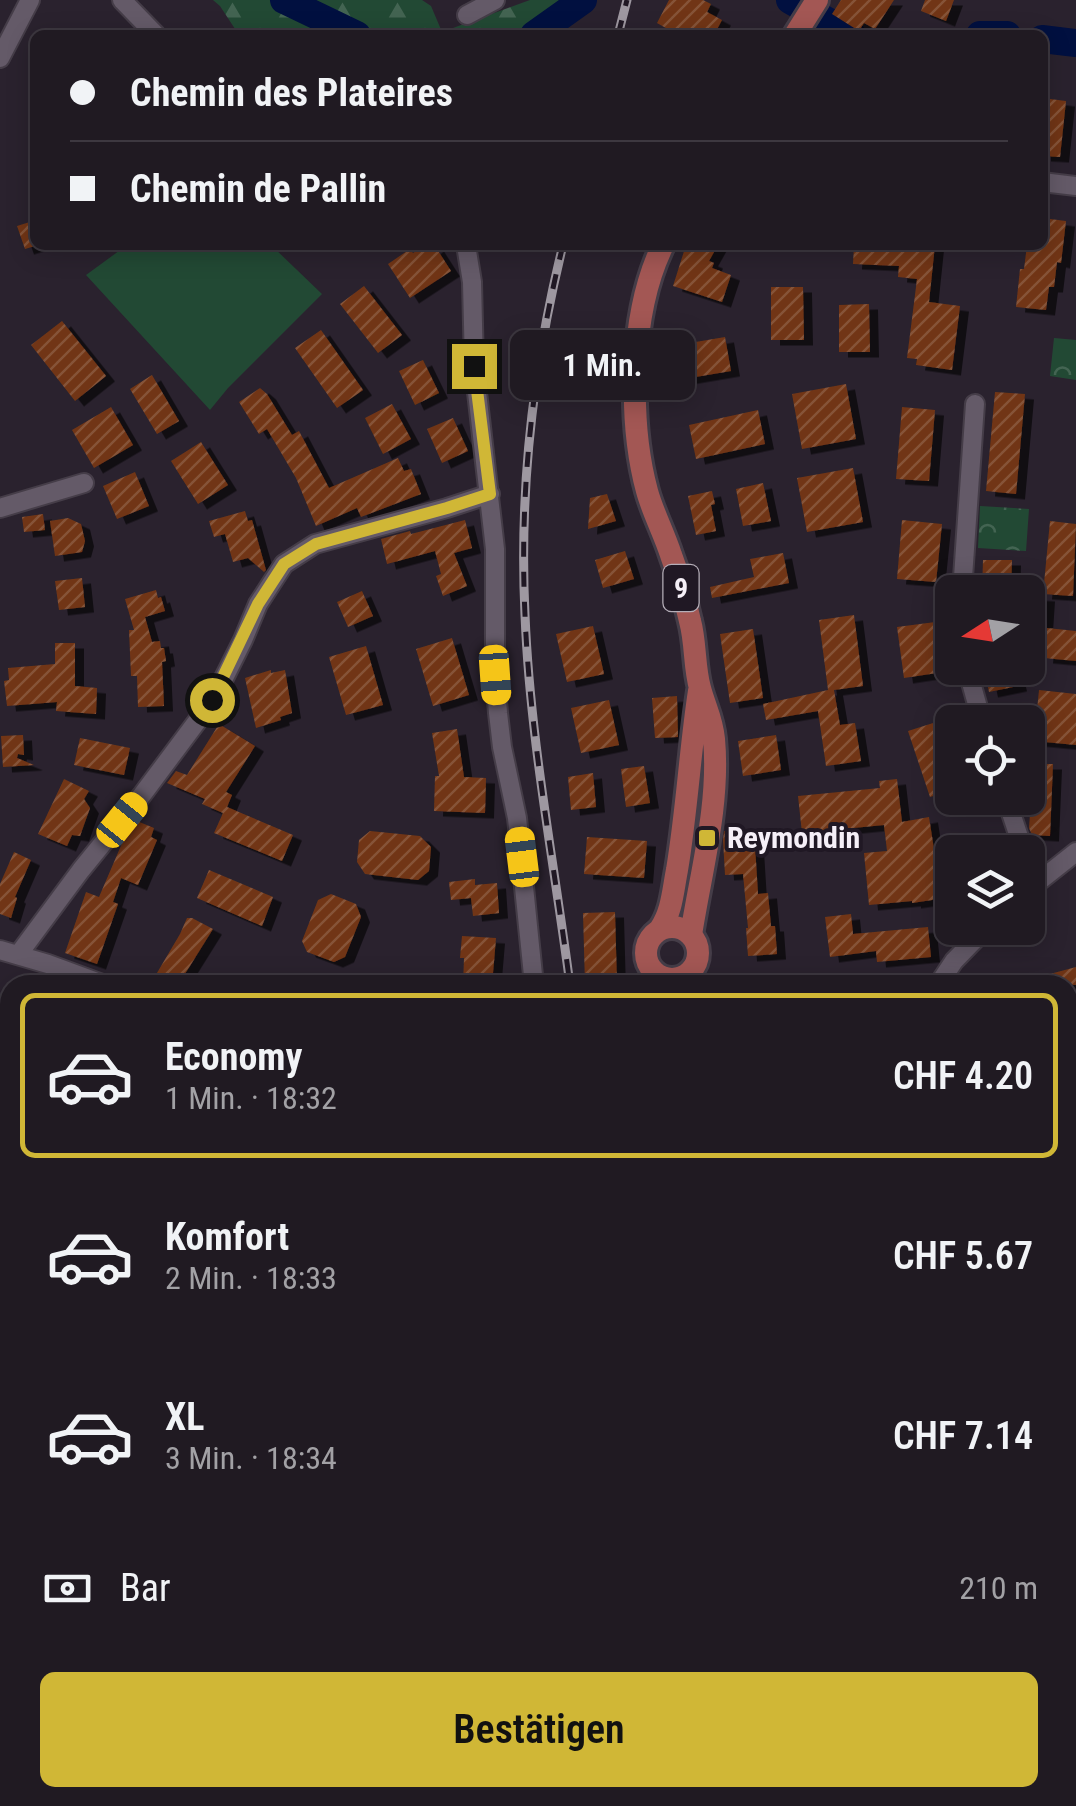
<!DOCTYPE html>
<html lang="de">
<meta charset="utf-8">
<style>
:root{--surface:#201a22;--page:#28232a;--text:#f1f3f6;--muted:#a2a1a5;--line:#3d3840;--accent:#d0b736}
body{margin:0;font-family:"Roboto Condensed",sans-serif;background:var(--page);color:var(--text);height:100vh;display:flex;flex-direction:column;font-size:38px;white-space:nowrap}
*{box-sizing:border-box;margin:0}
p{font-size:32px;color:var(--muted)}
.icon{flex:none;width:55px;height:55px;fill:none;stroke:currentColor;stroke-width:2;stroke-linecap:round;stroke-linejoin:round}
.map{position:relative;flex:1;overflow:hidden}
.panel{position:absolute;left:0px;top:975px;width:1078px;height:832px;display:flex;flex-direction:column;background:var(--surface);border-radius:30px 30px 0 0;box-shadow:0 5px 25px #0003,0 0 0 2px var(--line)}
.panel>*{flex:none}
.top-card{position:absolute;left:30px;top:30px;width:1018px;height:220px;border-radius:15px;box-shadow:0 5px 25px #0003,0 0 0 2px var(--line);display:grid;align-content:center;height:220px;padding:0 40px;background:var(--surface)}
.needle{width:65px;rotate:258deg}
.tools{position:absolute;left:935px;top:575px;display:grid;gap:20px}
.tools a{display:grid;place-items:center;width:110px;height:110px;border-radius:15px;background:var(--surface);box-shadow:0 5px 25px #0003,0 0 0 2px var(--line);font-size:50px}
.end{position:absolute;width:45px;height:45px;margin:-22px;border:12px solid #d0b736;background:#111;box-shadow:0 0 0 5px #111}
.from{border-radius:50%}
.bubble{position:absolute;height:70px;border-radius:15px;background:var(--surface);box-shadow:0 5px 25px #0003,0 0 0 2px var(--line);font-size:32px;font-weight:600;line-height:70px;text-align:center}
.car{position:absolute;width:30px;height:60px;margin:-30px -15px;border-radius:12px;box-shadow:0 0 8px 2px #0007;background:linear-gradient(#f5c518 24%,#345 0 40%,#f5c518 0 76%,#345 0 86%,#f5c518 0)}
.top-card b{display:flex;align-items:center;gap:35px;height:95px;font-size:38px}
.top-card b+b{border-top:2px solid var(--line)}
.top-card i{width:25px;height:25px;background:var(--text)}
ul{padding:18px 0 0;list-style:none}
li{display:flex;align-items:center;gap:30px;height:165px;margin:0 20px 15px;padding:0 20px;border:5px solid transparent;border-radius:15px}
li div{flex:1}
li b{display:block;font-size:38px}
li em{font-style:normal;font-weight:600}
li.selected{border-color:var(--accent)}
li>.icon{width:90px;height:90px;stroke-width:1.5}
.pay{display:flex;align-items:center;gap:25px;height:110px;padding:0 40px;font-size:38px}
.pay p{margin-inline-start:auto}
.primary-button{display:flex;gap:20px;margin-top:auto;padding:20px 40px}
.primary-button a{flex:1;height:115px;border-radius:15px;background:var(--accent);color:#111;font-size:40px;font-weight:600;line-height:115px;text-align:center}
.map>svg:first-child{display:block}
.forest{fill:url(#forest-firs)}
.park{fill:url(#park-crowns)}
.garden{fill:#224934}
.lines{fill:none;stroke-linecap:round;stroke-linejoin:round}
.river{stroke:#011040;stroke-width:28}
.building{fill:url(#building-hatch);filter:url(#shadow)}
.minor-casing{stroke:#453d48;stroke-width:22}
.major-casing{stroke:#453d48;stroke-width:28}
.minor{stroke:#645a68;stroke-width:18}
.major{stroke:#a35754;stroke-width:22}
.rail-casing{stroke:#9e98a1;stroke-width:9}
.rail{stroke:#201824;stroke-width:5;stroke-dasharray:15;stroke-linecap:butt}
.route{stroke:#d0b736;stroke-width:12}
.poi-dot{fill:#d0b736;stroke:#201824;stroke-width:4}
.labels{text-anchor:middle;stroke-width:8;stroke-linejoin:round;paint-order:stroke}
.shield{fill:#201824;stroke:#b5aeb8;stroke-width:2.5}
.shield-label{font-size:28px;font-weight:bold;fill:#f5eff7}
.poi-label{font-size:30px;font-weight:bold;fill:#f5eff7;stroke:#201824;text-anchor:start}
</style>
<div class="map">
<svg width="1076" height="1806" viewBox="0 0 1076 1806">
<defs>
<pattern id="forest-firs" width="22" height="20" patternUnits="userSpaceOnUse" patternTransform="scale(2.5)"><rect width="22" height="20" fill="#224934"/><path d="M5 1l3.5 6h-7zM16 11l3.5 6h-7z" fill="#436452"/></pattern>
<pattern id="park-crowns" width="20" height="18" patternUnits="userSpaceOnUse" patternTransform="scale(2.5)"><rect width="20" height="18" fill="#224934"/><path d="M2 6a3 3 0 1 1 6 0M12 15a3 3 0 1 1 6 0" fill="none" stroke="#436452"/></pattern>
<pattern id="building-hatch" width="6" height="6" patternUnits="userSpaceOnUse" patternTransform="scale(2.5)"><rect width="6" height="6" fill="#713615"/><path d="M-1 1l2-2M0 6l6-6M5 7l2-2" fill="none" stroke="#865338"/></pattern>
<filter id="shadow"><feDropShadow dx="9" dy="5.5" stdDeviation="0" flood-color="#0009"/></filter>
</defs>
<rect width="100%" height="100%" fill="#2a222e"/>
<!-- forest -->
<path class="forest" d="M213 0H422L431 6 442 32 530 0H584L535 35H276L261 33 258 35H239L220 6Z"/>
<!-- park -->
<path class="park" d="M1054 338 1076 340V380L1050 376Z
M980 506 1029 509 1026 551 978 548Z"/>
<!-- garden -->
<path class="garden" d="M127 245H218L224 252 233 245H271L322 294 228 388 210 410 86 275Z
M5 1637H10V1798H48C32 1806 18 1806 0 1805V1639Z"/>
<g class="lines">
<!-- river -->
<path class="river" d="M284 0 357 35
M790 0 852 35
M534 35 583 0
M980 35H1007
M1042 39 1076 43"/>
</g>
<!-- building -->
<path class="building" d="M669 0H703L711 4 707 12 722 20 714 35H678L657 23Z
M841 0H894L875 29 864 23 859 31 832 14Z
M925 0H954L946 21 921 11Z
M1042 98 1066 101 1060 157 1042 156Z
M1042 218 1066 221 1061 263 1057 262 1054 287H1049L1046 310 1016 307 1020 269H1024L1027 245H1042Z
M33 221 35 246 25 249 17 226Z
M426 245 430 250 435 246 451 271 410 298 388 264 410 249 413 253Z
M686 245H718L709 261 714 263 712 268 731 275 722 302 673 286Z
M854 245H935L929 302 960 306 952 370 916 365 917 359 907 358 917 279 898 277 899 266 853 264Z
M364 286 402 335 378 353 340 304Z
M771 287H803L804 340H771Z
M869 304 870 352H839V305Z
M62 321 106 376 75 401 31 345Z
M321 330 363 390 337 408 295 348Z
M725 337 731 371 678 380 672 346Z
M423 360 439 393 415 405 399 371Z
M152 375 179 421 157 434 130 389Z
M846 384 856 439 802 449 792 394Z
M260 388 267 394 292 435 299 431 329 488 398 458 404 471 411 469 421 494 361 517 357 508 316 526 296 478 267 429 259 434 239 402Z
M995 392 1025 394 1016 494 986 491Z
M392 404 411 439 383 454 365 418Z
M111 407 133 445 94 468 72 430Z
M902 407 935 410 929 481 896 479Z
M758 410 765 444 696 459 689 425Z
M453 418 468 451 442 463 427 429Z
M201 442 228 485 198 504 171 461Z
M853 468 863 522 807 532 797 478Z
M135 472 149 506 117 519 103 486Z
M763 483 771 521 743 526 736 489Z
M712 491 715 504 711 505 716 531 696 535 688 496Z
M607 494 616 521 588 529 590 498Z
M245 511 248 521 252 520 266 570 264 572 248 558 233 562 225 534 214 537 209 521Z
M43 514 45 530 24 532 22 517Z
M68 518 81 524 85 541 82 552 55 556 50 521Z
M465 520 472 548 454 553 467 586 443 596 436 576 441 574 435 551 387 564 381 539 410 531 411 534Z
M902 520 942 524 936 582 897 579Z
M1050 521 1076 524 1073 596 1043 594Z
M625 551 634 579 603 588 595 560Z
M783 553 789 583 712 598 710 587 754 577 750 559Z
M983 560H1012L1011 592H982Z
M82 578 85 607 59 610 55 581Z
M156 590 158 598 161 597 165 611 145 617 152 642 160 641 161 648H164L166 661 162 662 164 706 138 707 137 676H131L129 630H134L125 599Z
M362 591 373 616 348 627 337 602Z
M1032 595 1046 596 1044 626 1029 625Z
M854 615 863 686 834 690 840 725 855 723 861 761 826 766 818 711 766 720 763 704 828 690 819 620Z
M943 621 950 671 904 678 897 627Z
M593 626 604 674 567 682 556 634Z
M1047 628 1076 631V661L1044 658Z
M753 629 763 698 730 703 720 634Z
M452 638 469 695 433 706 416 649Z
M55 643H75V686L97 688 96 714 56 711 57 702 7 706 4 681 9 680 8 668 55 664Z
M366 646 383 705 346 715 329 657Z
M984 668H1014L1018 686 989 692Z
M271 670V673L285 670 292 713 280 717 281 720 256 728 245 678Z
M1039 690 1076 694V745L1034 741Z
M677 696 678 737 655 738 652 698Z
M609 700 619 745 581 753 571 708Z
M952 717V790L930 797 908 731Z
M219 724 255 746 226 792 232 795 227 807 293 835 282 861 214 833 223 813 202 804 205 799 167 783 176 771 187 775Z
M457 729 464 777 486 778 485 813 434 811 435 776H439L432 733Z
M23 735 24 755 18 754 17 758 34 765 3 767 1 736Z
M776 735 781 770 743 776 738 741Z
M80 738 130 748 124 775 74 765Z
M1033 764H1053L1050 836 1032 835 1029 828 1030 814H1024L1022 807V800H1032Z
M644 766 650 803 626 807 621 769Z
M593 773 596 807 571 810 568 777Z
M64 779 89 791 84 799 90 808 80 836 72 835 67 846 38 834Z
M897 779 902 822 929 817 939 882 952 880V897L912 903V901L869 905 864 853 887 851 884 825 802 833 798 796 880 788 879 781Z
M137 821 154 828 151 837 157 840 138 885 121 878 113 902 118 904 97 964 65 953 86 892 99 897 126 834Z
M754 830 758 894 768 893 771 926H775L777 954 748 956 746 928H748L743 874 725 875 723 840 724 831Z
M370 831 420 836 431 847 429 871 418 880 365 874 357 862 359 840Z
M587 837 647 841 644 878 584 874Z
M14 852 31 860 15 897 17 898 11 918 0 914V884Z
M209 870 273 897 262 926 197 898Z
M475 879V885L497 883 499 913 473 916 471 898 451 900 449 882Z
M331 894 356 904 361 917 345 957 334 962 307 952 302 941 318 900Z
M615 912 617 985H585L583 913Z
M851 914 853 934 928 927 931 957 877 962 876 951 830 957 825 917Z
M187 918H192L213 929 178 985H166L154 978 180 934Z
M462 936 496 938 492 985H463L464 958H460Z
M1076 967V985H1025L1024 981Z"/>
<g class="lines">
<!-- minor casing -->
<g class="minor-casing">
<path id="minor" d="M122 0 156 35
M467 15 495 0
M0 58 30 0
M1042 182 1076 186
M466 245 472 282 474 366 495 549V675L498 713 502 747 517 818 534 985
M0 508 84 483
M962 592 975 404
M967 668 982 722
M1006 798 1024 852
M1028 890 1076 852
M0 950 48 964 105 985
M18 955 81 870 142 795 213 700 243 640 258 604 284 564 315 544 447 508 490 494
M682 978 684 985
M938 985 954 961 986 928
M1068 1210 1076 1207
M0 1456 10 1461
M1068 1667 1076 1664
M613 1798 614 1806
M906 1798 918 1804
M340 1806 347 1798
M670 1806 671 1798
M767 1806V1798"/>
</g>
<!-- major casing -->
<g class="major-casing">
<path id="major" d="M795 35 817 0
M663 245C630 312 628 420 647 491 653 513 664 533 671 555 679 576 685 599 690 621 696 643 694 667 700 688 705 707 712 718 714 739 720 804 701 871 691 935
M646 953a26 26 0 1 1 52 0a26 26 0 1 1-52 0Z
M660 929C672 912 673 890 677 870 687 810 690 750 699 691
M267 1806 271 1798"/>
</g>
<!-- minor -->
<use href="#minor" class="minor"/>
<!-- major -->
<use href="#major" class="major"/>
<!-- rail casing -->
<g class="rail-casing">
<path id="rail" d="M618 35 627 0
M563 245C533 366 519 490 525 615 530 739 554 862 570 985
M518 1806 519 1798"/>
</g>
<!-- rail -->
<use href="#rail" class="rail"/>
</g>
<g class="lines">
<!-- route -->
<path class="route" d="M212 700 258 604 284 564 316 544 447 508 490 494 474 366"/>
</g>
<!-- markers -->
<rect class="poi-dot" x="697" y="828" width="20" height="20" rx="5"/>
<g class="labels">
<!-- shield labels -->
<rect class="shield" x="663.5" y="565" width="35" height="46" rx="8"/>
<g class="shield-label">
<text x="681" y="598">9</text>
</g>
<!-- poi labels -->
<g class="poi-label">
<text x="727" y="848">Reymondin</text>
</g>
</g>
</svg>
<div class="tools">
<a><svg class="needle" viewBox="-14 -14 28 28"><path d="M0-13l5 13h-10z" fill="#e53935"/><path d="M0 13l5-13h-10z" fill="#a2a1a5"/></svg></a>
<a><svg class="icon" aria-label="locate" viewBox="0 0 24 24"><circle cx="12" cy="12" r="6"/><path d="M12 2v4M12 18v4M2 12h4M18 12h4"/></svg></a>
<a><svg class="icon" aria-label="layers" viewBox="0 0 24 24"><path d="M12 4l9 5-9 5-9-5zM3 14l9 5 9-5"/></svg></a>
</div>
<i class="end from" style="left:212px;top:700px"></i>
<i class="end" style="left:474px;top:366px"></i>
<div class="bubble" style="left:510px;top:330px;width:185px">1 Min.</div>
<i class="car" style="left:495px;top:675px;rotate:176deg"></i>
<i class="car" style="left:122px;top:820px;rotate:39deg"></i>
<i class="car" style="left:522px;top:857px;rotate:353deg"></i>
<div class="top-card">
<b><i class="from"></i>Chemin des Plateires</b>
<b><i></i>Chemin de Pallin</b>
</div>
<section class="panel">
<ul>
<li class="selected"><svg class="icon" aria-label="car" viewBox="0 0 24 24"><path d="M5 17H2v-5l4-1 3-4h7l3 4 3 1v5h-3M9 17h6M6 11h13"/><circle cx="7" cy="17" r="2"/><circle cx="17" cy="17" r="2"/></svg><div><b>Economy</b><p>1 Min. · 18:32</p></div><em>CHF 4.20</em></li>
<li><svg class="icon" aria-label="car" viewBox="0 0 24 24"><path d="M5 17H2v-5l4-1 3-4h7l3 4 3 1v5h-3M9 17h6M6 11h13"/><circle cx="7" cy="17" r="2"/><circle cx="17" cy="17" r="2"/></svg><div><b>Komfort</b><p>2 Min. · 18:33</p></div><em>CHF 5.67</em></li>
<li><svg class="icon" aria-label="car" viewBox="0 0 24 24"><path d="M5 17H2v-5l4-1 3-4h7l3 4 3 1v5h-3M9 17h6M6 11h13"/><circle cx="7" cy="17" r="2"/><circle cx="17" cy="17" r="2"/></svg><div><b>XL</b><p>3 Min. · 18:34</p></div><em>CHF 7.14</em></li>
</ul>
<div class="pay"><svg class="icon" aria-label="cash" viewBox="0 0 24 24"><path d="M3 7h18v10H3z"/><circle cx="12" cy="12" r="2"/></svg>Bar<p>210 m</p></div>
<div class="primary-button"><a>Bestätigen</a></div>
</section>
</div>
